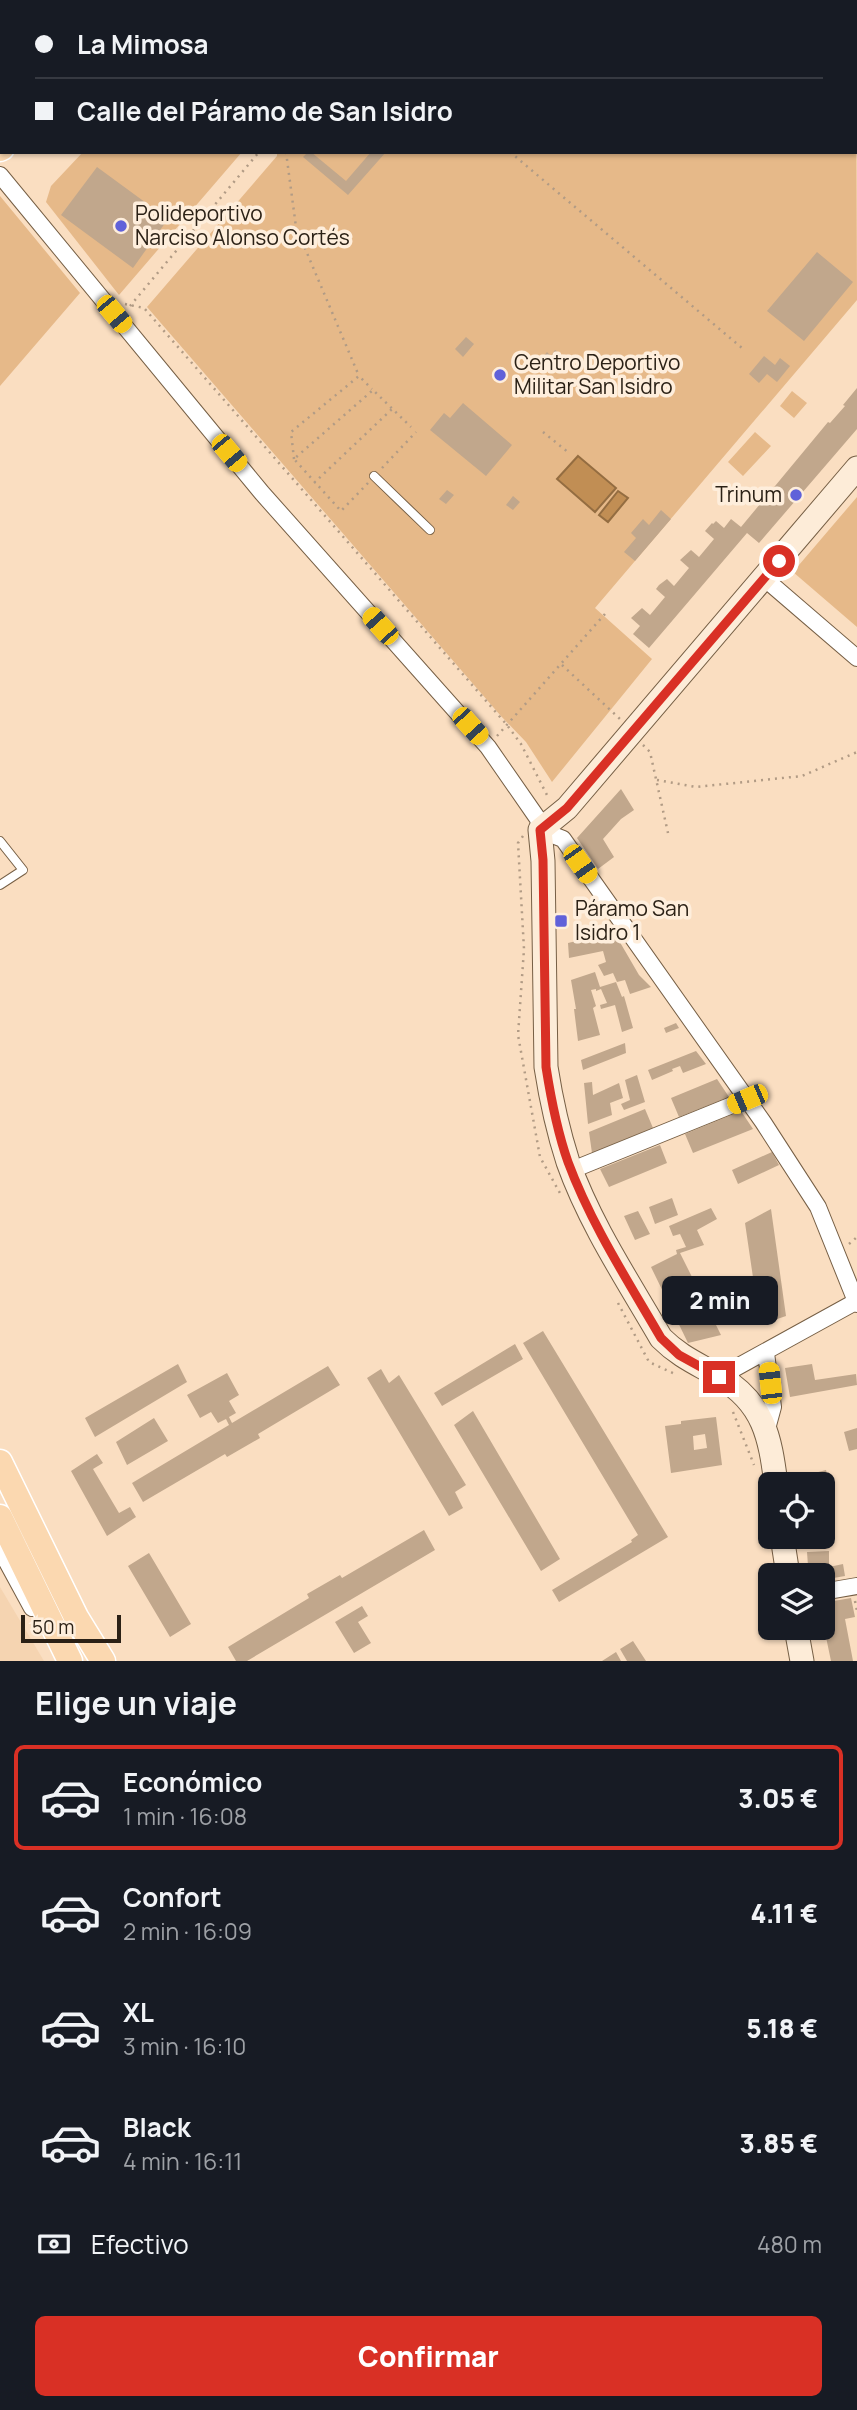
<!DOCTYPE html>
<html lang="es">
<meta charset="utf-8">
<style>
:root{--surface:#171b24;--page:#20242c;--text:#f1f3f6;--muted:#9ea1a6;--line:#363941;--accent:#d93025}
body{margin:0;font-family:Manrope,sans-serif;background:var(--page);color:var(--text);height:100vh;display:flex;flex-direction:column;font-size:26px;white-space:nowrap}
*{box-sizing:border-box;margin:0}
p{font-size:23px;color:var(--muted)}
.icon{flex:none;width:38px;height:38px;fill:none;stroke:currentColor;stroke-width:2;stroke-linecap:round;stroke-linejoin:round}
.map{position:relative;height:1661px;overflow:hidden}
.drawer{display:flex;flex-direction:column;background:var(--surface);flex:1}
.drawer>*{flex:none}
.top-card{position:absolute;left:0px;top:0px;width:858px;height:154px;box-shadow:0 2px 5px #0004;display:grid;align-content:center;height:154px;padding:0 35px;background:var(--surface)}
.controls{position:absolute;left:758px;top:1472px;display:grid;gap:14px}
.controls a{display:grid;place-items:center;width:77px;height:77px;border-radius:10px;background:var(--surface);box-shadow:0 2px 5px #0004;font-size:35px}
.scale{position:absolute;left:21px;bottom:18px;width:100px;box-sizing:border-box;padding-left:7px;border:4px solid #2b2116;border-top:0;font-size:19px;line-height:24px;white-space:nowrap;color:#2b2116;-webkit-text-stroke:5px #feeedc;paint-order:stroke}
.end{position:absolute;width:32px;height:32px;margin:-16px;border:9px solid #d93025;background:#fff;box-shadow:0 0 0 4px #fff}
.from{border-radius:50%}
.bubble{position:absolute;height:49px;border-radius:10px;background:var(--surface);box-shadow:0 2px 5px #0004;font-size:23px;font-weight:800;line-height:49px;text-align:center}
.car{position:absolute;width:21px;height:42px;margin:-21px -10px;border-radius:9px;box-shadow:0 0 5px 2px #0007;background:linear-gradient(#f5c518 24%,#345 0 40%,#f5c518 0 76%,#345 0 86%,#f5c518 0)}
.top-card b{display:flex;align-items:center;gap:24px;height:66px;font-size:26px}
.top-card b+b{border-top:2px solid var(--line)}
.top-card i{width:18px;height:18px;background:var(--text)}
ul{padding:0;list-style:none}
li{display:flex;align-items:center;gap:21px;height:105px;margin:0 14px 10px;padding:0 21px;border:4px solid transparent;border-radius:10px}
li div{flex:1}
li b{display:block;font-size:26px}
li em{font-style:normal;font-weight:800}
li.on{border-color:var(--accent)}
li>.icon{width:63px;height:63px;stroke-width:1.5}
h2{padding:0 35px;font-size:32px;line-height:84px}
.pay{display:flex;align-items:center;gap:18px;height:77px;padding:0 35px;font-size:26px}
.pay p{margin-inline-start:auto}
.cta{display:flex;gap:14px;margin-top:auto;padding:14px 35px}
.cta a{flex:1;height:80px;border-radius:10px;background:var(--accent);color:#fff;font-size:28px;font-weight:800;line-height:80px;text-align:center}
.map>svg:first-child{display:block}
.built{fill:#f5d4b1}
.green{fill:#e6b989}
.water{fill:#c18e54;stroke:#946d41;stroke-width:2}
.building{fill:#c1a78c;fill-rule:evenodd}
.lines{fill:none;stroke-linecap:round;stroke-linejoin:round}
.lane-casing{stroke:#765f45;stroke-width:10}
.street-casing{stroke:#765f45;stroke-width:18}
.secondary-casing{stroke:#765f45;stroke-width:25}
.primary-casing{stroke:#fff;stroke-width:27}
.path{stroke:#b19b85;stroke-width:2.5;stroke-dasharray:2 5;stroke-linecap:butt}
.lane{stroke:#fff;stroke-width:8}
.street{stroke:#fff;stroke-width:16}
.secondary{stroke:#fdecd8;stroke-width:23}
.primary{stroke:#fbd8b0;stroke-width:24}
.route{stroke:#d93025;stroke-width:9}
.poi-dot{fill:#6061d9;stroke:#feeedc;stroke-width:2.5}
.labels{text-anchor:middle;stroke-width:7;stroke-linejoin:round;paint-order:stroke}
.poi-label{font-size:21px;fill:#2b2116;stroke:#feeedc;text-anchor:start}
</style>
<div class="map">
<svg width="857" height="1661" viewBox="0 0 857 1661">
<rect width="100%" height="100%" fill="#fadec1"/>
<!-- built -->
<path class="built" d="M0 1587 44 1661H0Z"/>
<!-- green -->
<path class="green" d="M378 0H789L791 2H377Z
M856 57 857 300 595 608 652 659 552 782 526 742 500 715 147 307 277 156V152H856Z
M83 152H242L119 295 46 202 51 186Z
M0 196 80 293 0 386Z
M792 391 807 403 794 418 780 406Z
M755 432 771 446 743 476 728 462Z
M857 497V627L793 572Z"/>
<!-- water -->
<path class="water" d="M578 456 616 488 595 512 557 479Z
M618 491 628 498 608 522 599 515Z"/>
<!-- building -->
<path class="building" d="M308 152H311L346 181 371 152H386L348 195 303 157Z
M97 167 168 219 133 268 61 215Z
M817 252 853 282 804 341 767 311Z
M466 337 474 344 463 357 455 349Z
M555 350 565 358 558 366 554 364 551 367 541 359 547 352 551 356Z
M764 356 775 365 780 358 790 366 777 382 767 374 759 383 749 374Z
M857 388V429L759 543 747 533 649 648 633 634 640 626 631 618 642 608 650 615 665 597 656 589 659 585 667 579 674 586 689 568 680 560 691 550 699 557 714 539 705 531 712 523 713 524 716 521 724 528 731 519 741 527 828 422 830 423 845 406 843 405Z
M463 403 512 445 486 476 430 430 444 413 450 418Z
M447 490 454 495 446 504 439 499Z
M513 496 520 502 513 510 506 505Z
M661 510 671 519 635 561 624 552 636 538 631 533 643 519 649 525Z
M621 789 634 810 621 819 603 839 614 857 598 869 577 838Z
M614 932 639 975 651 987 630 994 625 980 617 982 613 973 604 976 598 965 606 962 603 951 569 958 568 943Z
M595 972 600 987 616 982 622 997 624 996 633 1028 622 1032 615 1005 601 1009 600 1005 607 1003 601 989 596 991V989L591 990 596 1006 593 1008 600 1035 578 1041 574 1009H576L571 980Z
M676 1023 679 1028 666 1033 664 1028Z
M625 1043 626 1053 583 1070 581 1060Z
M696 1051 706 1064 683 1073 680 1066 672 1069 673 1071 652 1080 648 1070Z
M637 1075 645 1102 624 1110 621 1104 630 1100 625 1080Z
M717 1079 729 1097 679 1117 671 1098Z
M592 1082 593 1095 619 1083 623 1098 610 1103 612 1115 588 1124 584 1083Z
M645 1109 653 1128 592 1153 589 1132Z
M741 1111 753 1129 693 1153 685 1134Z
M660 1145 667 1163 609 1187 600 1169Z
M772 1152 779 1165 738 1184 732 1170Z
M672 1198 678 1215 655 1224 649 1207Z
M711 1208 717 1219 697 1230 704 1245 680 1253 721 1335 688 1343 651 1267 677 1254 676 1250 686 1247 680 1234 673 1236 669 1226Z
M771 1209 786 1316 760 1325 745 1223Z
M638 1211 650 1234 635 1240 624 1216Z
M543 1331 668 1537 559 1602 552 1590 632 1542 631 1540 638 1535 523 1343Z
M515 1344 523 1359 442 1406 434 1393Z
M178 1364 187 1382 95 1437 85 1418Z
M812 1364 815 1380 856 1374 857 1385 790 1397 785 1368Z
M328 1366 340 1385 258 1434 260 1438 227 1457 225 1454 143 1502 132 1483 229 1425 226 1419 218 1423 211 1412 200 1418 187 1395 227 1373 239 1395 229 1401 236 1413 229 1417 232 1423Z
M381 1369 389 1383 399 1375 466 1485 455 1492 463 1508 449 1516 367 1378Z
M473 1411 560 1559 541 1571 454 1425Z
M716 1417 722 1465 671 1473 665 1426 681 1424V1421ZM705 1434 707 1448 694 1450 693 1436Z
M154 1418 168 1441 127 1465 116 1442Z
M857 1428V1449L849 1451 844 1432Z
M97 1454 103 1463 93 1469 119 1513 130 1507 136 1517 107 1536 71 1471Z
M826 1470 832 1494 822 1496V1484H805L803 1476Z
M822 1496 827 1504 830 1521 822 1523Z
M424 1530 435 1550 247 1661H236L228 1647 309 1598 307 1594 340 1575 342 1578Z
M829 1551V1567L843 1564 845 1576 822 1580V1575H817L815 1566H808L807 1552Z
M149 1553 191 1624 170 1637 128 1566Z
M851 1598 855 1617 845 1619 853 1661H831L822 1618V1603Z
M362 1606 368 1616 358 1622 371 1643 354 1653 335 1622Z
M633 1641 646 1661H627L620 1649Z
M616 1652 621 1661H602Z"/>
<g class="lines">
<!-- lane casing -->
<g class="lane-casing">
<path id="lane" d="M374 476 430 530
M0 841 23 870 0 885"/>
</g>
<!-- street casing -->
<g class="street-casing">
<path id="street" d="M804 0 806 2
M818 2 820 0
M856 44 857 45
M0 175 262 493 488 747 538 819 540 830 563 839 763 1122 818 1207 857 1304
M764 578 857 658
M572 1170 747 1099
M766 1353 773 1407 767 1429
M719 1377 857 1301
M0 1549 32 1608
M822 1592 857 1586"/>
</g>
<!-- secondary casing -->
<g class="secondary-casing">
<path id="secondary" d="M776 1484C770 1437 764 1403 720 1377 698 1364 680 1357 661 1338 628 1281 590 1224 568 1162 558 1131 551 1099 546 1067L543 861 540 830 567 808 857 468
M782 1536 788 1575
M796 1628 802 1661"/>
</g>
<!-- primary casing -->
<g class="primary-casing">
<path id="primary" d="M120 2 121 0
M0 149 2 148
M0 1462 76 1617 103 1661
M0 1517 70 1661"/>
</g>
<!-- path -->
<path class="path" d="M736 0 737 2
M365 2 367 0
M286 152 296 227 359 376
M510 152 742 348
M125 304 144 308 507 725 521 744 549 799
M130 306 259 152
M543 432 569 453
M294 459 291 432 359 376 372 389
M382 468 416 432
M314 483 392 409
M368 483 341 511 294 459 373 390 411 427
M562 665 620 719
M497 736 605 614
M643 745 650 752 668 833
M657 780 696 787 802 776 857 752
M523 836 518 843 524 949 518 1035 540 1157 561 1195
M849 1244 857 1237
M618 1303 649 1362 675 1374
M733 1412 754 1465
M762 1495 766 1526
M855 1601 857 1611"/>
<!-- lane -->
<use href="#lane" class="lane"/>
<!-- street -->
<use href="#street" class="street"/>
<!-- secondary -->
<use href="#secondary" class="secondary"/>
<!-- primary -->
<use href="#primary" class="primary"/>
</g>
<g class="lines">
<!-- route -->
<path class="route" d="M719 1377 679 1355 661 1338C628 1281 591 1224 568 1162 557 1131 551 1099 546 1067L543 860 540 830 567 808 779 561"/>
</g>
<!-- markers -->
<g class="poi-dot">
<circle cx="121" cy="226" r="7"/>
<circle cx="500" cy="375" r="7"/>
<circle cx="796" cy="495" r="7"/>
<rect x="554" y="914" width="14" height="14" rx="3.5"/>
</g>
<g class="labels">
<!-- poi labels -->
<g class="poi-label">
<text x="135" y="221">Polideportivo<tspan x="135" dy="24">Narciso Alonso Cortés</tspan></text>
<text x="514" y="370">Centro Deportivo<tspan x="514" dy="24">Militar San Isidro</tspan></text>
<text x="782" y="502" text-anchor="end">Trinum</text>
<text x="575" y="916">Páramo San<tspan x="575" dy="24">Isidro 1</tspan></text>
</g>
</g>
</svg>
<div class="controls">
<a><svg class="icon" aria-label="locate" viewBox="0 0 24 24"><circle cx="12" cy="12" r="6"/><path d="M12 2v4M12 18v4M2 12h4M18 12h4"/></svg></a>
<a><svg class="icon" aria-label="layers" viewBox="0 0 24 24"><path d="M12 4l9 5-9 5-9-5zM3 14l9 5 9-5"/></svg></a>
</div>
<div class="scale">50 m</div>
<i class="end from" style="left:779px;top:561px"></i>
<i class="end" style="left:719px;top:1377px"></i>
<div class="bubble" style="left:662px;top:1276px;width:116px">2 min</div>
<i class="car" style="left:114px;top:314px;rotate:140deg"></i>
<i class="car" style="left:229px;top:453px;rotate:140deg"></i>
<i class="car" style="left:380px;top:626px;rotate:318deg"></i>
<i class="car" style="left:470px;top:726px;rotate:138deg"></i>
<i class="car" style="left:580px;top:864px;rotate:145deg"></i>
<i class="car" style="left:747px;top:1099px;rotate:247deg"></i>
<i class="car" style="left:770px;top:1383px;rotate:354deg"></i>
<div class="top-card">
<b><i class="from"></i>La Mimosa</b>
<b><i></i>Calle del Páramo de San Isidro</b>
</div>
</div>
<section class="drawer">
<h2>Elige un viaje</h2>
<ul>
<li class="on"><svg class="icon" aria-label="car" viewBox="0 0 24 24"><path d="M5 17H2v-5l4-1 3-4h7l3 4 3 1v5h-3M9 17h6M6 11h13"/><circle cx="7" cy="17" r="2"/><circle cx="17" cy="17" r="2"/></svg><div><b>Económico</b><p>1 min · 16:08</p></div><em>3.05 €</em></li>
<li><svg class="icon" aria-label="car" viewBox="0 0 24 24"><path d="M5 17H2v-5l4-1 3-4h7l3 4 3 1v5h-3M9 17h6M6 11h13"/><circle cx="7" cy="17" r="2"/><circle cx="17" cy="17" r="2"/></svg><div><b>Confort</b><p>2 min · 16:09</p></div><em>4.11 €</em></li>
<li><svg class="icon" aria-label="car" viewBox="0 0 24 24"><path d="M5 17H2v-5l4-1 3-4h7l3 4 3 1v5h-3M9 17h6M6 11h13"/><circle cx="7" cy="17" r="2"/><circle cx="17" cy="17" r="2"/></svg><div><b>XL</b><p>3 min · 16:10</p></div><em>5.18 €</em></li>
<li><svg class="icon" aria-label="car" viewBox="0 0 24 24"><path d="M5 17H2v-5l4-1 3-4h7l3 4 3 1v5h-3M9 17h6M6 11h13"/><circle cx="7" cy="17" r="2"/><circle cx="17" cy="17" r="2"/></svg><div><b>Black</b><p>4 min · 16:11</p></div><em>3.85 €</em></li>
</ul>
<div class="pay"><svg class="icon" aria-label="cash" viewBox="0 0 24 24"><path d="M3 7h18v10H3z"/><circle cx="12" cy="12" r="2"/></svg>Efectivo<p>480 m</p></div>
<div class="cta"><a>Confirmar</a></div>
</section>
